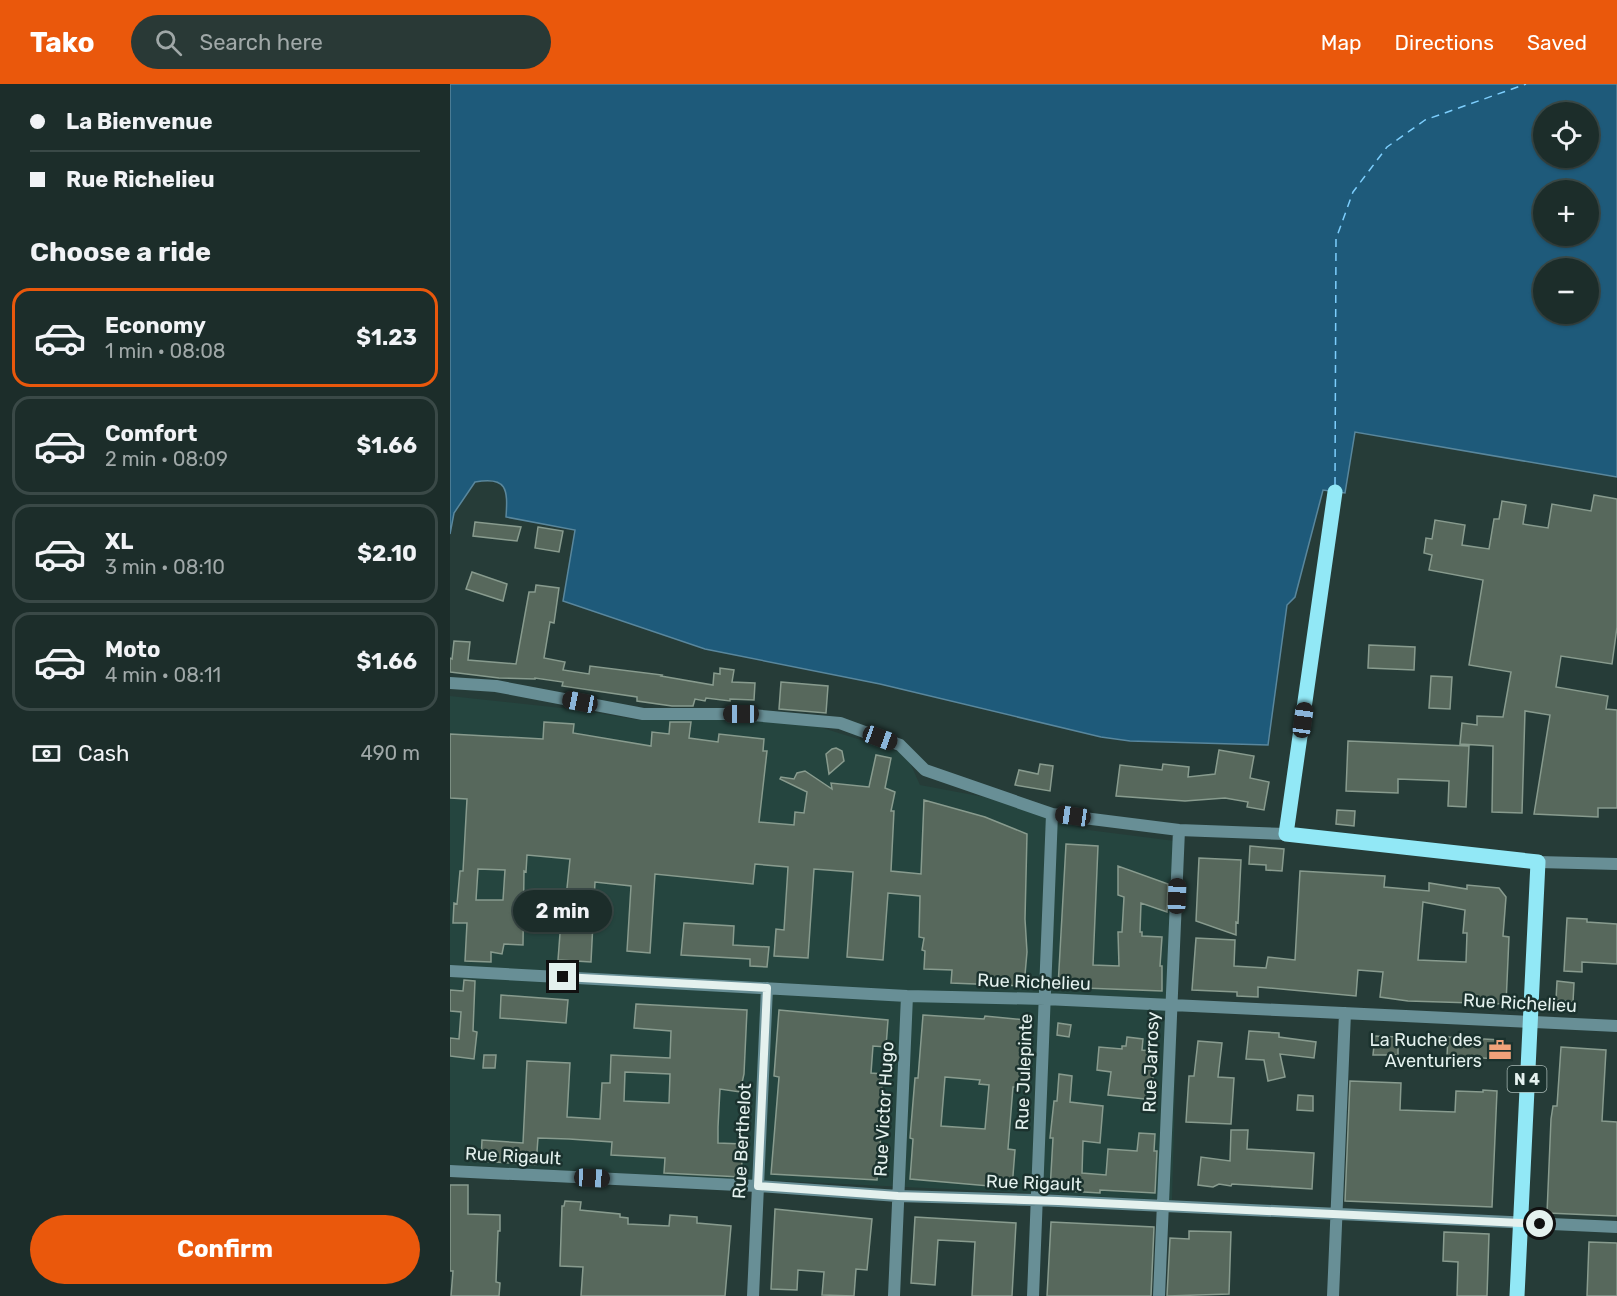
<!DOCTYPE html>
<meta charset="utf-8">
<style>
:root{--surface:#1c2d2a;--page:#293936;--text:#f1f3f6;--muted:#a0a8a8;--line:#3a4947;--accent:#ea580c}
body{margin:0;font-family:Rubik,sans-serif;background:var(--page);color:var(--text);height:100vh;display:flex;flex-direction:column;font-size:22px;white-space:nowrap}
*{box-sizing:border-box;margin:0}
p{font-size:20px;color:var(--muted)}
.icon{flex:none;width:33px;height:33px;fill:none;stroke:currentColor;stroke-width:2;stroke-linecap:round;stroke-linejoin:round}
.map{position:relative;flex:1;overflow:hidden}
.side{display:flex;flex-direction:column;background:var(--surface);width:450px}
.side>*{flex:none}
.hud{display:grid;align-content:center;height:132px;padding:0 30px;background:var(--surface)}
.controls{position:absolute;left:1083px;top:18px;display:grid;gap:12px}
.controls a{display:grid;place-items:center;width:66px;height:66px;border-radius:50%;background:var(--surface);box-shadow:0 2px 4px #0004,0 0 0 2px var(--line);font-size:30px}
.end{position:absolute;width:27px;height:27px;margin:-14px;border:8px solid #e4f1ee;background:#111;box-shadow:0 0 0 3px #111}
.from{border-radius:50%}
.bubble{position:absolute;height:42px;border-radius:21px;background:var(--surface);box-shadow:0 2px 4px #0004,0 0 0 2px var(--line);font-size:20px;font-weight:700;line-height:42px;text-align:center}
.car{position:absolute;width:18px;height:36px;margin:-18px -9px;border-radius:8px;box-shadow:0 0 4px 2px #0007;background:linear-gradient(#222 24%,#8ab4d8 0 40%,#222 0 76%,#8ab4d8 0 86%,#222 0)}
.hud b{display:flex;align-items:center;gap:21px;height:57px;font-size:22px}
.hud b+b{border-top:2px solid var(--line)}
.hud i{width:15px;height:15px;background:var(--text)}
ul{padding:0;list-style:none}
li{display:flex;align-items:center;gap:18px;height:99px;margin:0 12px 9px;padding:0 18px;border:3px solid var(--line);border-radius:18px}
li div{flex:1}
li b{display:block;font-size:22px}
li em{font-style:normal;font-weight:700}
li.selected{border-color:var(--accent)}
li>.icon{width:54px;height:54px;stroke-width:1.5}
h2{padding:0 30px;font-size:27px;line-height:72px}
.pay{display:flex;align-items:center;gap:15px;height:66px;padding:0 30px;font-size:22px}
.pay p{margin-inline-start:auto}
.button{display:flex;gap:12px;margin-top:auto;padding:12px 30px}
.button a{flex:1;height:69px;border-radius:36px;background:var(--accent);color:#fff;font-size:24px;font-weight:700;line-height:69px;text-align:center}
header{display:flex;align-items:center;gap:36px;box-sizing:border-box;height:84px;padding:0 30px;background:var(--accent);color:#fff}
header strong{font-size:28px}
nav{display:flex;gap:33px;margin-inline-start:auto;font-size:21px}
.search{width:420px;height:54px;background:var(--page);display:flex;align-items:center;gap:15px;box-sizing:border-box;padding:0 21px;border-radius:33px;color:var(--muted);font-size:22px}
main{display:flex;flex:1;min-height:0}
.map>svg:first-child{display:block}
.built{fill:#25453f}
.water{fill:#1e5a7a;stroke:#59879d;stroke-width:1.5;fill-rule:evenodd}
.lines{fill:none;stroke-linecap:round;stroke-linejoin:round}
.ferry{stroke:#7dcefd;stroke-width:1.5;stroke-dasharray:8 6;stroke-linecap:butt}
.building{fill:#57685c;stroke:#889b8e;stroke-width:1.5;fill-rule:evenodd}
.minor{stroke:#688f96;stroke-width:12}
.tertiary{stroke:#688f96;stroke-width:12}
.primary{stroke:#92e8f6;stroke-width:15}
.route{stroke:#e4f1ee;stroke-width:8}
.labels{text-anchor:middle;stroke-width:5;stroke-linejoin:round;paint-order:stroke}
.shield{fill:#1b322e;stroke:#a8b8b4;stroke-width:1.5}
.shield-label{font-size:16px;font-weight:bold;fill:#e4f1ee}
.street-label{font-size:18px;fill:#e4f1ee;stroke:#1b322e}
.poi-label{font-size:18px;fill:#e4f1ee;stroke:#1b322e;text-anchor:end}
</style>
<header>
<strong>Tako</strong>
<div class="search"><svg class="icon" aria-label="search" viewBox="0 0 24 24"><circle cx="10" cy="10" r="6"/><path d="M15 15l6 6"/></svg>Search here</div>
<nav><a>Map</a><a>Directions</a><a>Saved</a></nav>
</header>
<main>
<section class="side">
<div class="hud">
<b><i class="from"></i>La Bienvenue</b>
<b><i></i>Rue Richelieu</b>
</div>
<h2>Choose a ride</h2>
<ul>
<li class="selected"><svg class="icon" aria-label="car" viewBox="0 0 24 24"><path d="M5 17H2v-5l4-1 3-4h7l3 4 3 1v5h-3M9 17h6M6 11h13"/><circle cx="7" cy="17" r="2"/><circle cx="17" cy="17" r="2"/></svg><div><b>Economy</b><p>1 min · 08:08</p></div><em>$1.23</em></li>
<li><svg class="icon" aria-label="car" viewBox="0 0 24 24"><path d="M5 17H2v-5l4-1 3-4h7l3 4 3 1v5h-3M9 17h6M6 11h13"/><circle cx="7" cy="17" r="2"/><circle cx="17" cy="17" r="2"/></svg><div><b>Comfort</b><p>2 min · 08:09</p></div><em>$1.66</em></li>
<li><svg class="icon" aria-label="car" viewBox="0 0 24 24"><path d="M5 17H2v-5l4-1 3-4h7l3 4 3 1v5h-3M9 17h6M6 11h13"/><circle cx="7" cy="17" r="2"/><circle cx="17" cy="17" r="2"/></svg><div><b>XL</b><p>3 min · 08:10</p></div><em>$2.10</em></li>
<li><svg class="icon" aria-label="car" viewBox="0 0 24 24"><path d="M5 17H2v-5l4-1 3-4h7l3 4 3 1v5h-3M9 17h6M6 11h13"/><circle cx="7" cy="17" r="2"/><circle cx="17" cy="17" r="2"/></svg><div><b>Moto</b><p>4 min · 08:11</p></div><em>$1.66</em></li>
</ul>
<div class="pay"><svg class="icon" aria-label="cash" viewBox="0 0 24 24"><path d="M3 7h18v10H3z"/><circle cx="12" cy="12" r="2"/></svg>Cash<p>490 m</p></div>
<div class="button"><a>Confirm</a></div>
</section>
<div class="map">
<svg width="1167" height="1212" viewBox="0 0 1167 1212">
<rect width="100%" height="100%" fill="#263c38"/>
<!-- built -->
<path class="built" d="M0 612 130 626 188 636 217 633H287L363 641 456 670 470 701 534 713 638 746 725 757 728 898 722 1116 0 1081Z"/>
<!-- water -->
<path class="water" d="M0 0H1167V393L905 348 895 409 873 406 845 513 837 521 818 661 680 657 651 653 430 600 255 565 113 517 125 446 56 433C58 405 57 392 25 398L4 429 0 450ZM1094 28H1138V74H1094ZM1094 106H1138V152H1094ZM1094 184H1138V230H1094Z"/>
<g class="lines">
<!-- ferry -->
<path class="ferry" d="M885 401 886 155 903 108 937 63 975 36 1076 0"/>
</g>
<!-- building -->
<path class="building" d="M1144 411 1167 415V543L1162 580 1111 572 1106 603 1158 612 1156 625 1167 626V724H1148V733L1084 730 1100 631 1075 627 1072 729 1042 728 1043 662 1010 660 1012 639 1027 641V632L1053 633 1061 588 1019 581 1033 496 979 486 982 471 974 469 976 454 982 455 985 436 1015 441 1012 461 1039 465 1044 435H1049L1052 417 1076 421 1073 440 1098 444 1102 420 1141 427Z
M25 438 71 443 67 457 23 452Z
M88 443 113 447 109 468 85 464Z
M22 488 57 500 53 517 16 505Z
M86 501 109 504 104 539 100 538 94 574 115 578 113 586 139 590 140 582 212 591 211 592 263 601 264 589 270 590V584L284 586 282 598 305 599 304 616 280 615V617L256 614 255 617 245 615 243 622H222L187 617V613L112 602 113 598 85 594V595L49 594 0 588V574L2 575 4 557 20 558 18 576 66 580 79 508H85Z
M919 561 965 563 964 586 918 584Z
M981 592 1002 593 1000 625 979 624Z
M331 598 378 602 376 629 329 625Z
M94 638 124 640 123 649 201 662 202 648 219 650 220 638H241L239 654 268 658 269 650 314 655 313 667H317L309 738 344 741 345 728 354 729 357 708 330 695 331 693 344 695 347 689 355 687 382 705 381 699 419 703 426 671 441 674 435 704 445 708 441 727H444L441 787 471 790 474 716 535 733 577 750 575 835 577 868 574 902 501 899 502 886 474 885 475 867 472 866 474 854 469 853 470 812 438 809 433 876 397 873 403 788 364 785 358 874 324 872 326 845 334 846 338 783 305 780 303 800 205 790 200 869 177 867 181 802 145 798 141 878 108 876 112 823H115L120 775 77 771 76 788 74 787 73 861 54 860 52 870 41 868V878L15 877 17 839H3L4 819 7 820 10 787H13L17 715 0 714V650L93 655ZM28 785 55 786 53 816H26Z
M898 657 1019 662 1016 723 998 722 999 697 948 695V709L896 707Z
M386 664 392 667 394 677 379 690 376 670 382 665Z
M769 666 804 672 800 694 819 698 814 726 797 723 798 718 775 714 735 717 666 712 670 681 712 686 713 680 739 683 738 693 765 690Z
M590 680 603 682 600 707 565 701 569 686 588 690Z
M887 726 905 727 904 742 886 740Z
M616 760 648 762 643 881 669 882 668 848H672L674 813 668 811V782L718 800 717 828 691 819 690 848H692V852L712 853 710 882H712V907L608 903Z
M800 762 834 765 832 787 816 786V781L799 780Z
M749 774 791 776 788 839 786 838V851L746 837Z
M850 787 935 792 934 803 979 807V799L1017 805V801L1049 804 1056 813 1053 852 1059 853 1056 920 958 917 930 913 933 888 908 886 906 912 808 903V913L787 912V908L742 906 746 854 785 856 784 882 816 884 818 873 845 876ZM973 818 1015 826 1013 849H1017L1016 878 968 876Z
M1117 834 1137 835V838L1167 840V880L1132 878V888L1114 887Z
M234 839 284 842 283 861 319 863 317 883 300 882V875L231 871Z
M14 896 25 897 23 947 27 948 24 975 0 972V954L9 955 11 928 0 927V906L13 907Z
M1107 897 1124 899 1123 918 1106 916Z
M51 911 118 916 116 939 50 934Z
M186 920 297 926 294 990 290 1008 270 1005 268 1043V1059L293 1060 291 1093 214 1089 215 1074 161 1071 162 1058 119 1055 88 1054 86 1081 31 1077 32 1056 73 1059 77 977 120 979 117 1033 150 1035 152 999H160L161 971 220 974 221 947 184 944ZM175 988 220 990 219 1019 174 1017Z
M329 926 438 936 436 963 423 962 421 989 433 990 430 1026H433L427 1096 321 1090 329 993 324 992Z
M473 931 534 935 535 932 576 936 571 1003H563L558 1065 565 1066 562 1104 460 1095 463 1055 460 1054 465 994H468ZM495 993 530 996 529 1000 539 1001 535 1045 491 1042Z
M608 939 621 941 619 953 607 951Z
M799 947 829 949V953L866 958 864 974 830 970 835 993 818 997 814 976 796 975Z
M925 952 948 953V971H923Z
M677 953 693 955 692 966 702 967 701 983H704L702 1001 706 1002 704 1016 658 1011 661 988 647 986 649 963 672 965V962H676Z
M998 953 1051 956 1049 975 997 972Z
M748 957 772 959 768 993 784 994 781 1040 736 1038 739 992H744Z
M1111 963 1156 966 1152 1037 1167 1038V1132L1097 1129 1101 1035 1103 1022H1107Z
M34 971H46L45 984H33Z
M609 990 622 992 620 1018 653 1022 650 1059 633 1057 632 1089 656 1091 658 1065 687 1067 689 1049 705 1050 704 1067H707L705 1109 650 1106V1109L600 1106 603 1054H600L604 1017H607Z
M900 997 951 999 950 1026 1005 1028 1006 1007 1033 1008V1006L1047 1007 1042 1123 895 1117Z
M848 1011 863 1012V1027L847 1026Z
M781 1046H798L797 1065 864 1069 862 1105 782 1100 781 1102 769 1100 763 1103 748 1101 751 1073 780 1077Z
M0 1101H18V1130L50 1131V1147H48L46 1198 50 1199 49 1212H1L3 1187H0Z
M115 1117 131 1118 130 1126 170 1130V1133L178 1134V1140L219 1142 220 1131 247 1133V1139L281 1142 275 1212H131L133 1183 110 1182 112 1122H114Z
M325 1125 422 1135 417 1186 406 1185 404 1212 372 1211 374 1188 348 1186 347 1206 321 1205Z
M465 1133 566 1139 562 1212H522L525 1158 488 1156 485 1201 461 1199Z
M601 1138 704 1143 701 1212H597Z
M739 1147 781 1148 779 1210 717 1212 720 1154 739 1155Z
M994 1148 1039 1150 1037 1212H1007L1008 1178 993 1177Z
M1139 1158 1167 1159V1212H1137Z"/>
<g class="lines">
<!-- minor -->
<path class="minor" d="M0 599 46 602 193 630H291L390 639 450 661 475 686 602 730 729 746 836 750
M0 887 457 912 595 915 1167 942
M0 1087 308 1102 448 1112 587 1116 1167 1143
M303 1212 317 904
M444 1212 457 912
M583 1212 602 730
M709 1212 729 746
M883 1212 895 929"/>
<!-- tertiary -->
<path class="tertiary" d="M1088 778 1167 780"/>
<!-- primary -->
<path class="primary" d="M885 408 836 750 1088 778 1067 1212"/>
</g>
<g class="lines">
<!-- route -->
<path class="route" d="M113 893 317 904 308 1102 448 1112 608 1117 1090 1140"/>
</g>
<!-- icons -->
<defs>
<g id="office-bare" transform="scale(1.8)"><path d="M-6-3h4V-5.5h4V-3h4V5H-6ZM-1-4.5V-3h2v-1.5ZM-6 0V1H6V0Z" fill="#f0a27a" stroke="#1b322e" stroke-width="2.5" paint-order="stroke"/></g>
</defs>
<g fill-rule="evenodd">
<use href="#office-bare" x="1050" y="966"/>
</g>
<g class="labels">
<!-- shield labels -->
<rect class="shield" x="1057.5" y="982" width="39" height="26" rx="4.5"/>
<g class="shield-label">
<text x="1077" y="1001">N 4</text>
</g>
<!-- street labels -->
<g class="street-label">
<text transform="translate(584 898) rotate(2)" y="6">Rue Richelieu</text>
<text transform="translate(1070 919) rotate(3)" y="6">Rue Richelieu</text>
<text transform="translate(701 978) rotate(-88)" y="6">Rue Jarrosy</text>
<text transform="translate(574 988) rotate(-88)" y="6">Rue Julepinte</text>
<text transform="translate(434 1025) rotate(-87)" y="6">Rue Victor Hugo</text>
<text transform="translate(292 1057) rotate(-87)" y="6">Rue Berthelot</text>
<text transform="translate(63 1072) rotate(3)" y="6">Rue Rigault</text>
<text transform="translate(584 1099) rotate(2)" y="6">Rue Rigault</text>
</g>
<!-- poi labels -->
<g class="poi-label">
<text x="1032" y="962">La Ruche des<tspan x="1032" dy="21">Aventuriers</tspan></text>
</g>
</g>
</svg>
<div class="controls">
<a><svg class="icon" aria-label="locate" viewBox="0 0 24 24"><circle cx="12" cy="12" r="6"/><path d="M12 2v4M12 18v4M2 12h4M18 12h4"/></svg></a>
<a>+</a>
<a>−</a>
</div>
<i class="end from" style="left:1090px;top:1140px"></i>
<i class="end" style="left:113px;top:893px"></i>
<div class="bubble" style="left:63px;top:806px;width:99px">2 min</div>
<i class="car" style="left:130px;top:618px;rotate:281deg"></i>
<i class="car" style="left:291px;top:630px;rotate:270deg"></i>
<i class="car" style="left:853px;top:636px;rotate:8deg"></i>
<i class="car" style="left:430px;top:654px;rotate:110deg"></i>
<i class="car" style="left:623px;top:732px;rotate:278deg"></i>
<i class="car" style="left:727px;top:812px;rotate:2deg"></i>
<i class="car" style="left:142px;top:1094px;rotate:93deg"></i>
</div>
</main>
